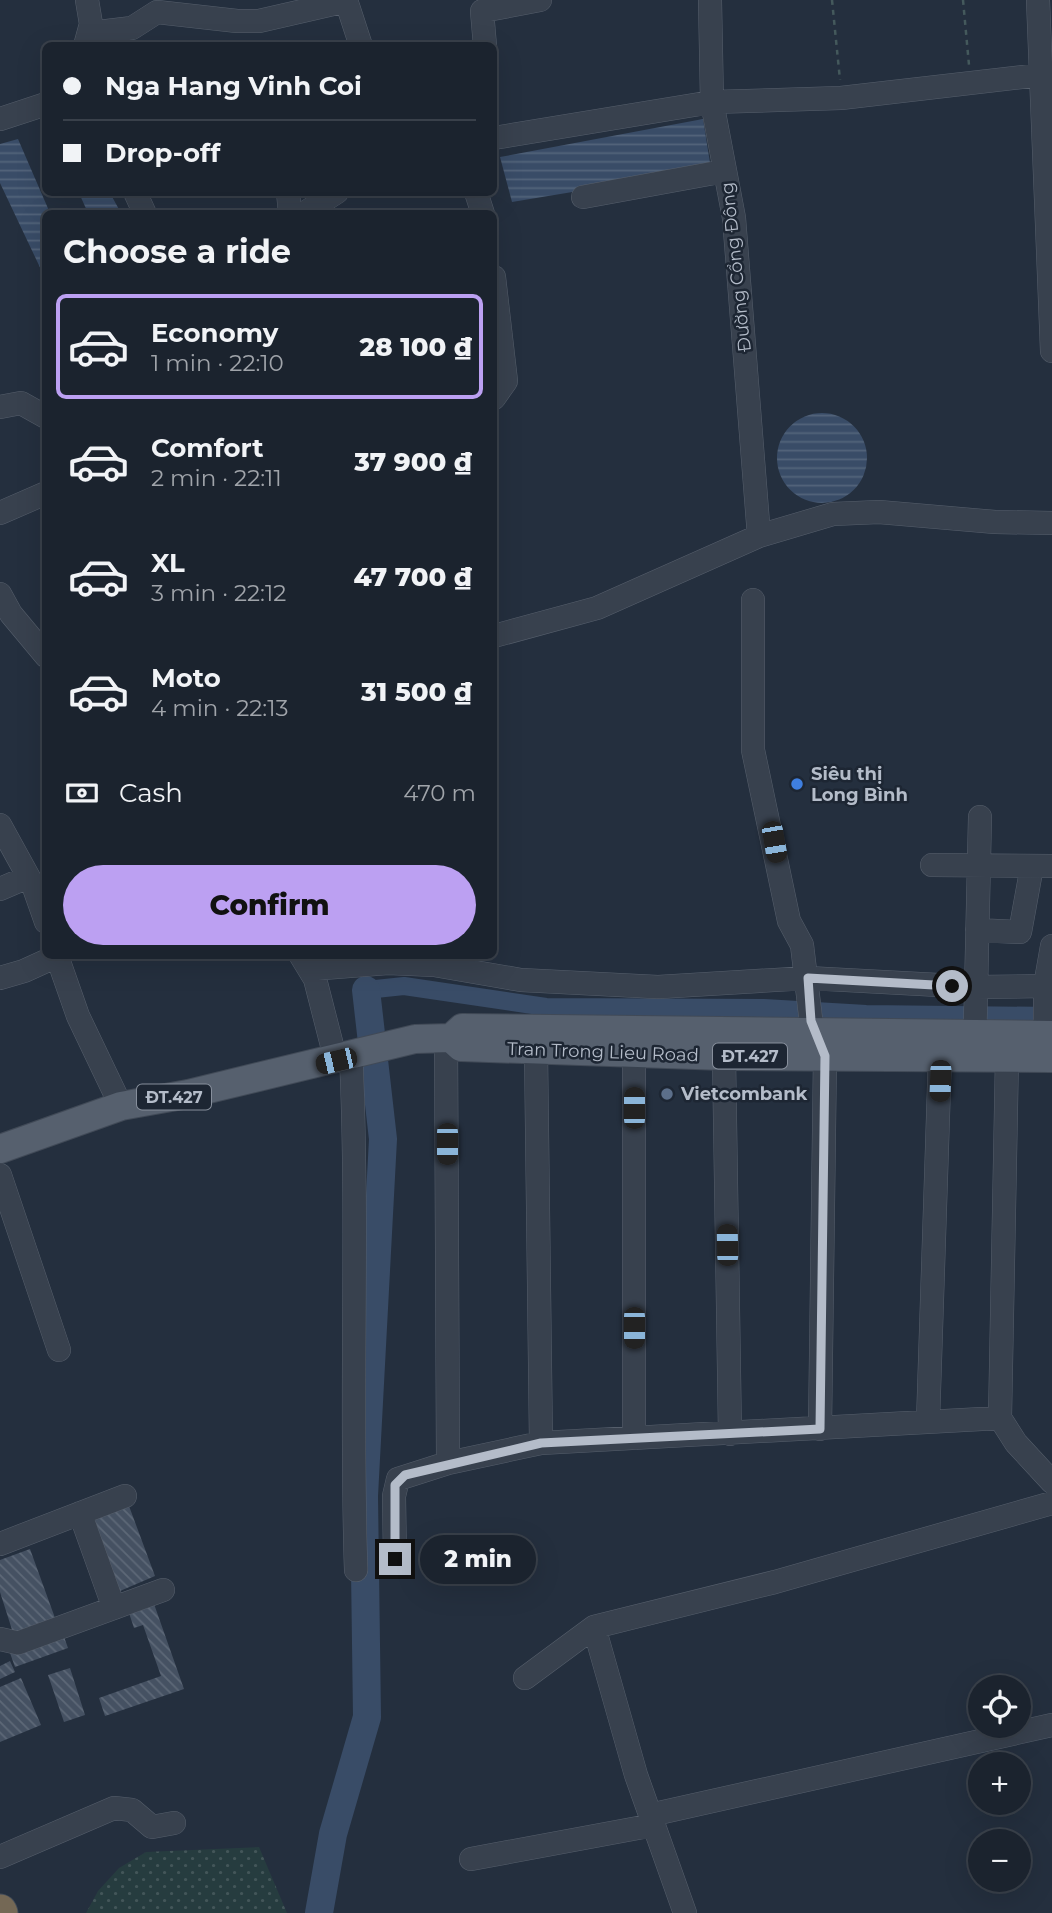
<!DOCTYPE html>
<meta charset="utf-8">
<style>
:root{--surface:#1b232e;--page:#242b36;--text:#f1f3f6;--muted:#a0a4aa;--line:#39404a;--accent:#bca0f2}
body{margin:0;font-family:Montserrat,sans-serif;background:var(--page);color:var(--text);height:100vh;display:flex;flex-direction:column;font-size:26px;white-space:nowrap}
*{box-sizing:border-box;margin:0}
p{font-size:23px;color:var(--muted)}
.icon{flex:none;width:38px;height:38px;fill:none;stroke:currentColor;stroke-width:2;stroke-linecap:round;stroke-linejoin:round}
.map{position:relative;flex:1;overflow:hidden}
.details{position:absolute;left:42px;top:210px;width:455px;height:749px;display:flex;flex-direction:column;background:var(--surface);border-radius:10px;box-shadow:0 7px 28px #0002,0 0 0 2px var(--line)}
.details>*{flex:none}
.hud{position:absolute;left:42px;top:42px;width:455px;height:154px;border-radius:10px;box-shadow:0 7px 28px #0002,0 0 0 2px var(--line);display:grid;align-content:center;height:154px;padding:0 21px;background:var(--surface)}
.controls{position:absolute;left:968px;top:1675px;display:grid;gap:14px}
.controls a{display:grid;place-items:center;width:63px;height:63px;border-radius:50%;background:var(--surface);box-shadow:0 7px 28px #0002,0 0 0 2px var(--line);font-size:35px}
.end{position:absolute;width:32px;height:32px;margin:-16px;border:9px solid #b4bcc9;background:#111;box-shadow:0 0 0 4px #111}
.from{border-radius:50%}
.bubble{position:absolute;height:49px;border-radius:24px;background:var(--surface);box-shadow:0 7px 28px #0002,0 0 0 2px var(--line);font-size:23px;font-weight:800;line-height:49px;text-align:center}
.car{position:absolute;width:21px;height:42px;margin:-21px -10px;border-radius:9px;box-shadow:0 0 5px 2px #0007;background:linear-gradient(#222 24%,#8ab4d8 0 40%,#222 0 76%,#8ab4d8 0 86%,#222 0)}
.hud b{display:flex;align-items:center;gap:24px;height:66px;font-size:26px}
.hud b+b{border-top:2px solid var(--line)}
.hud i{width:18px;height:18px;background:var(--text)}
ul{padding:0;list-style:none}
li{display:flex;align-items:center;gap:21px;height:105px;margin:0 14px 10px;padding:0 7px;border:4px solid transparent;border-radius:10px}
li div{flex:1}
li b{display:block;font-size:26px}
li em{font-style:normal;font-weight:800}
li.current{border-color:var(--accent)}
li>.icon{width:63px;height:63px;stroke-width:1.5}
h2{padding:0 21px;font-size:32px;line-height:84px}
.pay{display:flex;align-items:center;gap:18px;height:77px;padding:0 21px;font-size:26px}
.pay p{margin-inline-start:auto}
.primary-button{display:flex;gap:14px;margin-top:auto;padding:14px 21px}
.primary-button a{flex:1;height:80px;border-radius:42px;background:var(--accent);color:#111;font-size:28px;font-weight:800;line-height:80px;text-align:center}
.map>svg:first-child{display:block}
.park{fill:url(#park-dots)}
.water{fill:url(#water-rules)}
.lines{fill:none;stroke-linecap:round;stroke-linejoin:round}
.canal{stroke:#394c67;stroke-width:18}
.river{stroke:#394c67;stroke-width:28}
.building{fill:url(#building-back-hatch)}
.minor-casing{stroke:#565f6c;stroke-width:24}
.major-casing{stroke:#414a57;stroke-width:30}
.highway-casing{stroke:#434c59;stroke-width:35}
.path{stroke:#44595c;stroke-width:2.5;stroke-dasharray:5 5;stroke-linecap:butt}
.minor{stroke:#38414e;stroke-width:23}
.major{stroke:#56606e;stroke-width:28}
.highway{stroke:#746855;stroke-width:33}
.route{stroke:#b4bcc9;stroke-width:9}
.shop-dot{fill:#3f7fe0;stroke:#1d2633;stroke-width:2.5}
.service-dot{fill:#5c6f8a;stroke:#1d2633;stroke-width:2.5}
.labels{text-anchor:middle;stroke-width:5;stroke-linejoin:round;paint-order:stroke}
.shield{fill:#1d2633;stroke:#878f9c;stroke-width:2}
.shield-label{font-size:16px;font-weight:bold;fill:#b4bcc9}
.street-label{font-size:18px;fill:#b4bcc9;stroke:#1d2633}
.poi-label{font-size:18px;font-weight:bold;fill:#b4bcc9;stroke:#1d2633;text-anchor:start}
</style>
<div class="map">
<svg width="1052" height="1913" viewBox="0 0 1052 1913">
<defs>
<pattern id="park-dots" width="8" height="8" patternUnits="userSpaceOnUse" patternTransform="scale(1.75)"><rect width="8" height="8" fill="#263c3f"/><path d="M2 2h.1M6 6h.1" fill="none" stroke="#435659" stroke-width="1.8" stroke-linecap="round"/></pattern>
<pattern id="water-rules" width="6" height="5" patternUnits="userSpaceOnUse" patternTransform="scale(1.75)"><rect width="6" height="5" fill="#394c67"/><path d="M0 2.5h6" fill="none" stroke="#53647b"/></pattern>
<pattern id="building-back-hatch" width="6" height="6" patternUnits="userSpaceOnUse" patternTransform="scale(1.75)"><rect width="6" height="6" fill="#455162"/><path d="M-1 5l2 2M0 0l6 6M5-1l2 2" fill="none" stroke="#5d6877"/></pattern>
</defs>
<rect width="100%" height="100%" fill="#242f3e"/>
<!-- park -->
<path class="park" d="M259 1847 287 1913H86L98 1891 119 1868 146 1852Z"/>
<!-- water -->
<path class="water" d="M703 119 711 169 512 202 500 157Z
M18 139 50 213 46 214 45 278 0 183V144Z
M79 193H110L121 213H88Z
M777 458a45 45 0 1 1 90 0a45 45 0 1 1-90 0Z"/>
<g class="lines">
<!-- canal -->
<path class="canal" d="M366 990 404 986 546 1007 764 1008 866 1014 1052 1016"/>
<!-- river -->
<path class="river" d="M319 1913 333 1834 367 1717 364 1496 383 1139 366 990"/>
</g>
<!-- building -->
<path class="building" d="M129 1506 155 1576 113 1594 90 1520Z
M30 1549 55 1618 14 1636 0 1592V1560Z
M154 1604 184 1689 105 1716 99 1698 161 1676 143 1625 134 1628 129 1613Z
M63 1634 68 1648 15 1667 10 1653Z
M10 1661 15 1672 0 1679V1666Z
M70 1668 85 1715 64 1722 48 1675Z
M21 1678 41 1725 0 1742V1687Z"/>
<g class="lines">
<!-- minor casing -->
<g class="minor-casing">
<path id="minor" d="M346 0 361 46
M710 0 712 102 734 218 759 536
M1038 0 1052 351
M90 33 132 28 157 12 237 21H259L346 1
M85 46 91 24 87 0
M485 46 482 11 540 0
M0 119 46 104
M494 138 712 102 841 98 1040 75
M135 192 145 214
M288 192 290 214
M476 192 483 214
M583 197 725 171
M303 214 337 192
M494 277 506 381 494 398
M0 407 21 403 46 417
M0 513 46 493
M0 594 11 614 46 656
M753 600V750L789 921 802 945 811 1021 825 1056 820 1429
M494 636 597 608 759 536 833 514 879 512 995 522 1052 523
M0 825 33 885 46 922
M932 865 1052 866
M0 889 28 877
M977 930 1020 932 1032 866
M301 956 315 979 336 1061
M311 969 388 963 434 965 521 980 658 987 808 978 976 987 1045 986
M0 978 24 971 57 956 78 1016 121 1106
M975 1034 980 817
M1045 1035V986L1052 946
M536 1051 541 1443
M634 1053V1438
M351 1056C359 1227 350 1398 356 1570
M724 1056 730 1434
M0 1175 59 1350
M1000 1418 1016 1443 1052 1482
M928 1422 940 1055
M448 1463 541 1443 1000 1418 1007 1056
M80 1513 114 1608
M0 1544 125 1496
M395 1559 394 1496 398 1479 448 1463 446 1038
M0 1639 18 1643 163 1590
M525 1678 594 1627
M650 1815 1052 1725
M0 1857 114 1808 132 1810 152 1827 174 1823
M471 1859 654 1825
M685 1913 636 1775 594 1627 775 1582 1052 1503"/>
</g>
<!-- major casing -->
<g class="major-casing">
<path id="major" d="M451 1038 461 1047 724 1056 1052 1058
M0 1149 121 1106 188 1094 415 1039 451 1038 462 1028 1052 1035"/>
</g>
<!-- highway casing -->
<g class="highway-casing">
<path id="highway" d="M0 1911 1 1913"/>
</g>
<!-- path -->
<path class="path" d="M832 0 840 80
M963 0 969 65"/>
<!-- minor -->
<use href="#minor" class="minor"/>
<!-- major -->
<use href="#major" class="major"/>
<!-- highway -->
<use href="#highway" class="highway"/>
</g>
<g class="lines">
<!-- route -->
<path class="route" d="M395 1559V1485L405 1475 541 1443 820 1429 825 1056 811 1021 808 978 952 986"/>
</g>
<!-- markers -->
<circle class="shop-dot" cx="797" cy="784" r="7"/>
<circle class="service-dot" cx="667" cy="1094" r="7"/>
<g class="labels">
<!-- shield labels -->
<g class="shield">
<rect x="713" y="1043.5" width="74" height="25" rx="5"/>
<rect x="137" y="1084.5" width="74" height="25" rx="5"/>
</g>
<g class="shield-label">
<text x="750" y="1062">ĐT.427</text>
<text x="174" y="1103">ĐT.427</text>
</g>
<!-- street labels -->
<g class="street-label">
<text transform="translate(736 267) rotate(-96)" y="6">Đường Cổng Đông</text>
<text transform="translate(603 1052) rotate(2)" y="6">Tran Trong Lieu Road</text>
</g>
<!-- poi labels -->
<g class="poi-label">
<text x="811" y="780">Siêu thị<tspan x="811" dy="21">Long Bình</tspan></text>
<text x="681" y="1100">Vietcombank</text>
</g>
</g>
</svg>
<div class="controls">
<a><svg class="icon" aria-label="locate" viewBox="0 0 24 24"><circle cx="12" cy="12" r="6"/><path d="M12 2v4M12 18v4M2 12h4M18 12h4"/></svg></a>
<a>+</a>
<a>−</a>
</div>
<i class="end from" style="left:952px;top:986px"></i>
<i class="end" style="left:395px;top:1559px"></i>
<div class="bubble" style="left:420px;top:1535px;width:116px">2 min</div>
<i class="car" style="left:774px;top:842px;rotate:170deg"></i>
<i class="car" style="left:336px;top:1061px;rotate:257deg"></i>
<i class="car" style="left:940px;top:1081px;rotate:182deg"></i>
<i class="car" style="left:634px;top:1108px;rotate:0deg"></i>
<i class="car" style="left:447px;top:1144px;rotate:180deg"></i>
<i class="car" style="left:727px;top:1245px;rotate:359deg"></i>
<i class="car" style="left:634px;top:1328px;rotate:180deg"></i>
<div class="hud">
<b><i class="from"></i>Nga Hang Vinh Coi</b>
<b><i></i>Drop-off</b>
</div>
<section class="details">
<h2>Choose a ride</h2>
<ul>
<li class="current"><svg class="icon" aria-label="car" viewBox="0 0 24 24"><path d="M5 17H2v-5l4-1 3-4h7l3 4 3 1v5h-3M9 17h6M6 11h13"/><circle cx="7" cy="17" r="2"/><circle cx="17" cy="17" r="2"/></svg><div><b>Economy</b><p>1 min · 22:10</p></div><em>28 100 ₫</em></li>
<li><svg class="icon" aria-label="car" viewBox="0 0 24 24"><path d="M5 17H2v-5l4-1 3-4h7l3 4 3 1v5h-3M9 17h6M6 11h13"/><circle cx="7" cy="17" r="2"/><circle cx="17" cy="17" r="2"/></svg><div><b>Comfort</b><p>2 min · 22:11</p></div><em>37 900 ₫</em></li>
<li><svg class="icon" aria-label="car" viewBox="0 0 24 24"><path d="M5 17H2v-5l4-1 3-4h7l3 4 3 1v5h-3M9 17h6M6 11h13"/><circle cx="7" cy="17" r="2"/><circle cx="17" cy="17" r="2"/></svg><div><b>XL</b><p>3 min · 22:12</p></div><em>47 700 ₫</em></li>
<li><svg class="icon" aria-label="car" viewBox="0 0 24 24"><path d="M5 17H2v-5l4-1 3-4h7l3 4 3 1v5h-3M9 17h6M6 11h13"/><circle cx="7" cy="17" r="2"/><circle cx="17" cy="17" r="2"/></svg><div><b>Moto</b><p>4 min · 22:13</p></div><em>31 500 ₫</em></li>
</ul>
<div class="pay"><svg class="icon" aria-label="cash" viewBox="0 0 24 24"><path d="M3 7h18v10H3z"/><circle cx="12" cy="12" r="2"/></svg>Cash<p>470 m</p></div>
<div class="primary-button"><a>Confirm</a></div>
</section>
</div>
